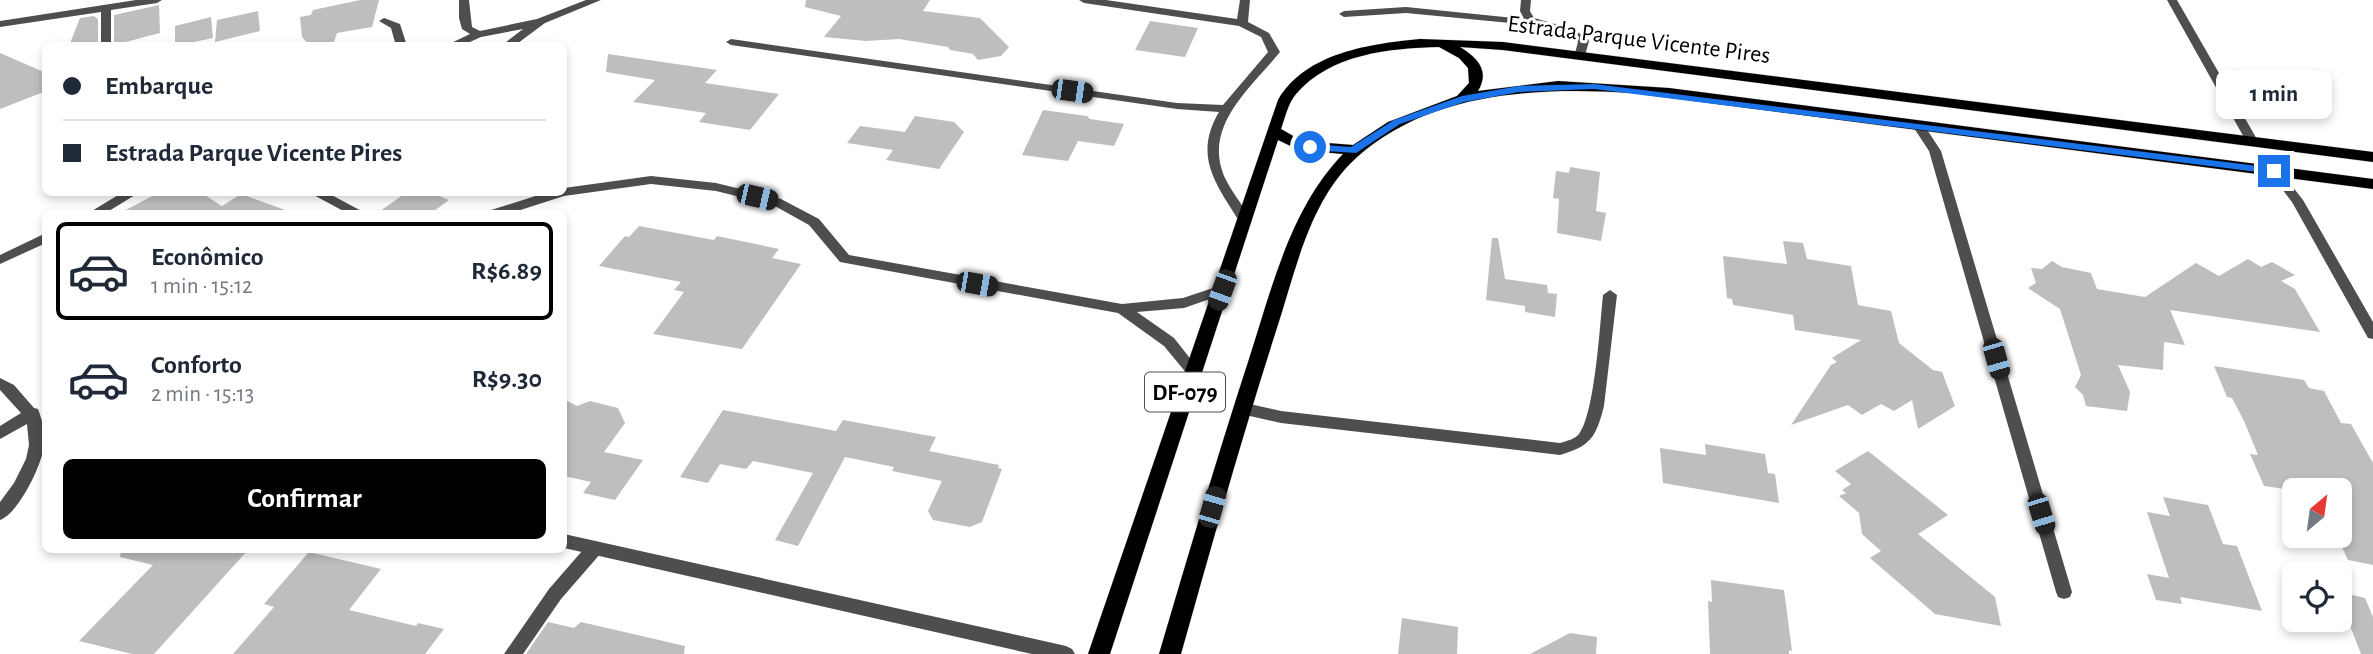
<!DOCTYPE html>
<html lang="pt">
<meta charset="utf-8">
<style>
:root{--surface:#fff;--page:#f6f6f7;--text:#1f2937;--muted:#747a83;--line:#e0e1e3;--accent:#000}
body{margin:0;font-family:"Alegreya Sans",sans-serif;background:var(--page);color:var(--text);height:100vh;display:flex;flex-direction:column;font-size:26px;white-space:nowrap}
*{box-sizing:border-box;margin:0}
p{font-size:23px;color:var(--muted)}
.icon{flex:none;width:38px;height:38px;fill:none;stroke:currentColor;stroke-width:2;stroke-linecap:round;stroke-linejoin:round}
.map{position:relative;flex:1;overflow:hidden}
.drawer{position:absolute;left:42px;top:210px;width:525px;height:343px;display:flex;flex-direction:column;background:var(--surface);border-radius:10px;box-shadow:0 4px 10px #0003}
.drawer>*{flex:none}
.guide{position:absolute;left:42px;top:42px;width:525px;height:154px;border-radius:10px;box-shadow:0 4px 10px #0003;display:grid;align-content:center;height:154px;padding:0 21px;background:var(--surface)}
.needle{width:46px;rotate:29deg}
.fabs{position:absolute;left:2282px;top:478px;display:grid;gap:14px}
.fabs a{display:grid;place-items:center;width:70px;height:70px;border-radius:10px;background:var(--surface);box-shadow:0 4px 10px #0003;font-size:35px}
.end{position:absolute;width:32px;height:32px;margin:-16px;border:9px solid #1a73e8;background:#fff;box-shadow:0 0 0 4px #fff}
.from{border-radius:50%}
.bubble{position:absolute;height:49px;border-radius:10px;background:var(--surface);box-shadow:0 4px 10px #0003;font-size:23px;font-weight:700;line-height:49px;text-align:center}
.car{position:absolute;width:21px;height:42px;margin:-21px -10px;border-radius:9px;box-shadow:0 0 5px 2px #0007;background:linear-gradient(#222 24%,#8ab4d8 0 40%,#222 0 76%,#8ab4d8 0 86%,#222 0)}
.guide b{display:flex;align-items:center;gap:24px;height:66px;font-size:26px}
.guide b+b{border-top:2px solid var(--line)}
.guide i{width:18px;height:18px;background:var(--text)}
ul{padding:12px 0 0;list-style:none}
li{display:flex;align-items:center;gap:21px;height:98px;margin:0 14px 10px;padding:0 7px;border:4px solid transparent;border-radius:10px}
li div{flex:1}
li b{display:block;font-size:26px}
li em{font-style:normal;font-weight:700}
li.selected{border-color:var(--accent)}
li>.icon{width:63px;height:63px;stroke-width:1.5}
.action{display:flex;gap:14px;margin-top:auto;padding:14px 21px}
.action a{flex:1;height:80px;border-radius:10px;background:var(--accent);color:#fff;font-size:28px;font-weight:700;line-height:80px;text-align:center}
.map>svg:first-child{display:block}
.building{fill:#bebebe}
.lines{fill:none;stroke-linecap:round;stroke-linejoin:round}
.primary-casing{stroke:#dbdbdb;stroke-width:1}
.service{fill:#4e4e4e;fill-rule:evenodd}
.minor{fill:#4e4e4e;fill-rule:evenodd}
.primary{fill:#000;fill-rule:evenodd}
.route{fill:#1a73e8}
.labels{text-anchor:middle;stroke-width:6;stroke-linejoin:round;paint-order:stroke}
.shield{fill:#fff;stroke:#4c4c4c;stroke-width:2}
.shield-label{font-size:23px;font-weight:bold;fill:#000}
.street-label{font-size:24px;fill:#000;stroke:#fff}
</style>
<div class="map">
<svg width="2373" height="654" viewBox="0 0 2373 654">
<rect width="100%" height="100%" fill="#fff"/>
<!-- building -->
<path class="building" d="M360 0H379L372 27 337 33 333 45 310 46 302 37 300 17 311 15 313 10Z
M806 0H930L923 11 980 18 1009 47 1001 56 978 60 973 54 950 50 948 47 899 39 866 41 824 37 841 16 805 7Z
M159 5 160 33 114 45V15Z
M258 11 260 31 215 42 217 20Z
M94 16 98 19V46H69L80 18Z
M211 17 213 38 175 46V26Z
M1150 21 1198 28 1185 57 1135 50Z
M0 53 46 73V91L0 109Z
M608 54 717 70 705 83 779 94 750 130 699 122 706 113 633 102 655 80 606 72Z
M1043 110 1087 116 1090 119 1124 124 1114 146 1078 141 1068 161 1022 155Z
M915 116 954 122 964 132 939 169 886 160 893 150 847 143 860 126 905 132Z
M1570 167 1600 172 1596 211 1606 213 1601 241 1557 233 1559 199 1553 198 1556 171 1569 173Z
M160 192H200L222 206 241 194 288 211V214H118Z
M407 192H429L449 200 430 214H376Z
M639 226 714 240 717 236 779 249 772 258 801 264 742 349 653 334 684 292 674 290 681 282 599 266 625 236 629 237Z
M1492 238H1498L1505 279 1547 285 1548 293 1557 294 1555 317 1525 312V306L1486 300Z
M1783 241 1803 243 1807 259 1851 266 1858 305 1891 311 1899 343 1933 370 1942 372 1955 406 1918 429 1912 400 1894 411 1881 404 1862 415 1848 405 1791 425 1831 365 1837 362 1832 358 1861 340 1795 330 1793 315 1733 305 1732 299 1727 298 1723 256 1787 264Z
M2248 259 2261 267 2272 262 2295 275 2281 281 2295 289 2320 332 2170 310 2185 345 2164 342 2163 370 2118 365 2130 392 2127 411 2086 406 2083 395 2075 387 2081 375 2060 309 2028 288 2036 283 2031 268 2042 269 2052 261 2062 267 2091 273 2097 289 2145 297 2196 263 2219 276Z
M2214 366 2304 380 2309 388 2324 391 2341 423 2351 424 2373 463V565L2348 560 2340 543V490H2291L2264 486 2250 454 2258 455 2244 421 2232 398 2227 397Z
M564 399 577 406 590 401 618 408 625 423 604 452 643 460 615 500 583 493 591 482 564 476Z
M723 410 836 431 843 420 936 437 929 451 999 465 998 468 1002 469 982 522 970 527 933 520 928 511 942 481 892 471 894 467 845 457 798 546 775 540 813 473 753 461 746 469 720 464 708 483 680 477Z
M1705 444 1765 454 1768 473 1775 474 1779 503 1663 483 1660 448 1706 455Z
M1868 451 1948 515 1918 534 1995 597 2001 626 1935 614 1870 558 1881 551 1862 534 1859 513 1839 496 1846 493 1842 490 1851 484 1835 471Z
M2163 497 2208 505 2223 544 2237 546 2262 611 2180 597 2182 604 2156 600 2147 574 2169 578 2147 512 2170 516Z
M121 550H248L154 654H132L79 641 153 565 120 557Z
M309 552 381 569 349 610 416 626 418 623 444 629 425 654H233L274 607 264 604Z
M1711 580 1784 590 1792 651 1789 650V654H1710L1708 601 1712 602Z
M2340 592 2365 598 2373 617V654H2361L2340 600Z
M1402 618 1458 627 1457 654H1398Z
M548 622 574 628 581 622 685 646 684 654H526Z
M1570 633 1597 637 1596 654H1530Z"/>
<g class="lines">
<!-- primary casing -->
<g class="primary-casing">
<path id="primary" d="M1420 39 1503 42 2373 152V162L1503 50 1460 47C1478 58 1490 71 1478 91L1558 81 1669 88 2373 179V189L1632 93C1538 87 1430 91 1356 158 1308 202 1295 274 1275 334 1241 440 1211 547 1181 654H1159C1188 556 1217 457 1249 359 1272 288 1290 209 1343 154L1299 150 1278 140 1110 654H1088L1278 100C1306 52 1371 44 1420 39ZM1439 47 1459 58 1468 68 1469 83 1457 96 1388 122 1353 145 1302 141 1281 129C1285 118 1288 103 1296 94 1330 54 1390 48 1439 47Z"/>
</g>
<!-- service -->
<path class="service" d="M595 541 601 543 603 548 601 553 561 599 523 654H504L549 589 589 543Z"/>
<!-- minor -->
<path class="minor" d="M136 0H162L157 3 111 10V46H101V12L0 27V21Z
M459 0H469L472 27 480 31 537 19 586 0H601L545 23 514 46H501L523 29 481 37 461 46H445L470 34 462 29 459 18Z
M1079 0H1106L1237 19 1240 0H1250L1248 22 1269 33 1280 52C1252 87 1203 125 1224 176 1231 191 1242 204 1250 218L1249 221H1239C1216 184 1193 156 1219 112L1177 109 731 45 726 42 731 39 1177 103 1223 105 1268 52 1261 37 1239 26 1084 3Z
M1521 0H1531L1530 11 1534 18 1573 29 1588 39 1589 41 1584 59 1580 60 1574 57 1578 42 1565 33 1541 26 1406 13 1344 17 1339 14 1344 11 1406 7 1524 19 1520 11Z
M2167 0H2177L2258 141 2256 144H2248L2246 141Z
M384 18 400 24 407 46H396L391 28 379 21Z
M1918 121 1922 122 1941 151 2072 592 2070 597 2064 599 2058 597 2056 592 1929 151 1912 125Z
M2274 167 2278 168 2303 200 2373 322V339L2368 338 2292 202 2268 171Z
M651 176 716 183 781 199 819 219 849 255 1122 304 1183 298 1222 285 1229 290 1227 293 1184 308 1137 312 1174 338 1200 371 1198 375H1188L1164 346 1118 313 840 262 809 225 773 205 716 191 651 184 564 196 508 214H487L488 211 548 192H564V188Z
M123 192H140L104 214H87Z
M308 192H326L367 214H349Z
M46 233V243L0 264V255Z
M1610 290 1617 295 1604 406C1596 437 1591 446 1560 455L1281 423 1241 414 1236 412 1234 408 1236 404 1241 402 1281 411 1560 443C1567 441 1575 439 1579 434 1595 413 1600 324 1603 295Z
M0 378 14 385 34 408 38 409C42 419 46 434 44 446 42 465 18 514 0 520V502L14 483 26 459 29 445 27 424 0 439V426L21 413 0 390Z
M564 534 1066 646 1072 649 1075 654H1032L564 548Z"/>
<!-- primary -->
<use href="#primary" class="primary"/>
</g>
<!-- route -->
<path class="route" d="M1594 84 2274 168 2279 171 2274 174 1594 89 1519 92 1464 102 1400 124 1356 153 1310 150 1305 147 1310 144 1351 147 1394 120 1462 96 1519 86Z"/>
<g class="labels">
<!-- shield labels -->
<rect class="shield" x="1145" y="372.5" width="80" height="39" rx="5"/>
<g class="shield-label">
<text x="1185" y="400">DF-079</text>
</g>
<!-- street labels -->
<g class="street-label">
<text transform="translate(1639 39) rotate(7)" y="8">Estrada Parque Vicente Pires</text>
</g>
</g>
</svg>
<div class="fabs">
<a><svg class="needle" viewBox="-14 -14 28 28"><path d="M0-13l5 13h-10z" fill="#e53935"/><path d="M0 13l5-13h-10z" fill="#747a83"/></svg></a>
<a><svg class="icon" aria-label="locate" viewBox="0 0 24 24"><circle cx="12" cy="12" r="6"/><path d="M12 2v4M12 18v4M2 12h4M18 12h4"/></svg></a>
</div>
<i class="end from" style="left:1310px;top:147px"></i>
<i class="end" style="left:2274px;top:171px"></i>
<div class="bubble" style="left:2216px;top:70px;width:116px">1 min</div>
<i class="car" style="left:1072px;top:91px;rotate:98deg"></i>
<i class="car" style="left:757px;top:197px;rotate:103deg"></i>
<i class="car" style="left:977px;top:284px;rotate:100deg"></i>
<i class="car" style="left:1222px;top:290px;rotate:200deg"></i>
<i class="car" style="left:1996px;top:359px;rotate:164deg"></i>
<i class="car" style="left:1212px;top:507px;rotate:16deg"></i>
<i class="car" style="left:2041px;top:514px;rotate:163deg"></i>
<div class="guide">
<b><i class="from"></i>Embarque</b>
<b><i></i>Estrada Parque Vicente Pires</b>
</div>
<section class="drawer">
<ul>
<li class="selected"><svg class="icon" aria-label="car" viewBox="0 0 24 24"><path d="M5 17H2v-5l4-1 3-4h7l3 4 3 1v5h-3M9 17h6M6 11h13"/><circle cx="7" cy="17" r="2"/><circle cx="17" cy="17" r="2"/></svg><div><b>Econômico</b><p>1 min · 15:12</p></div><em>R$6.89</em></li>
<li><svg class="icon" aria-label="car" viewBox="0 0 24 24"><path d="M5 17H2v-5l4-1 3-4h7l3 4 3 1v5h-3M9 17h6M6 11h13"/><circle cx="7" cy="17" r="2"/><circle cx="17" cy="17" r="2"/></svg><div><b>Conforto</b><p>2 min · 15:13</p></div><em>R$9.30</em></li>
</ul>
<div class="action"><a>Confirmar</a></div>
</section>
</div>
